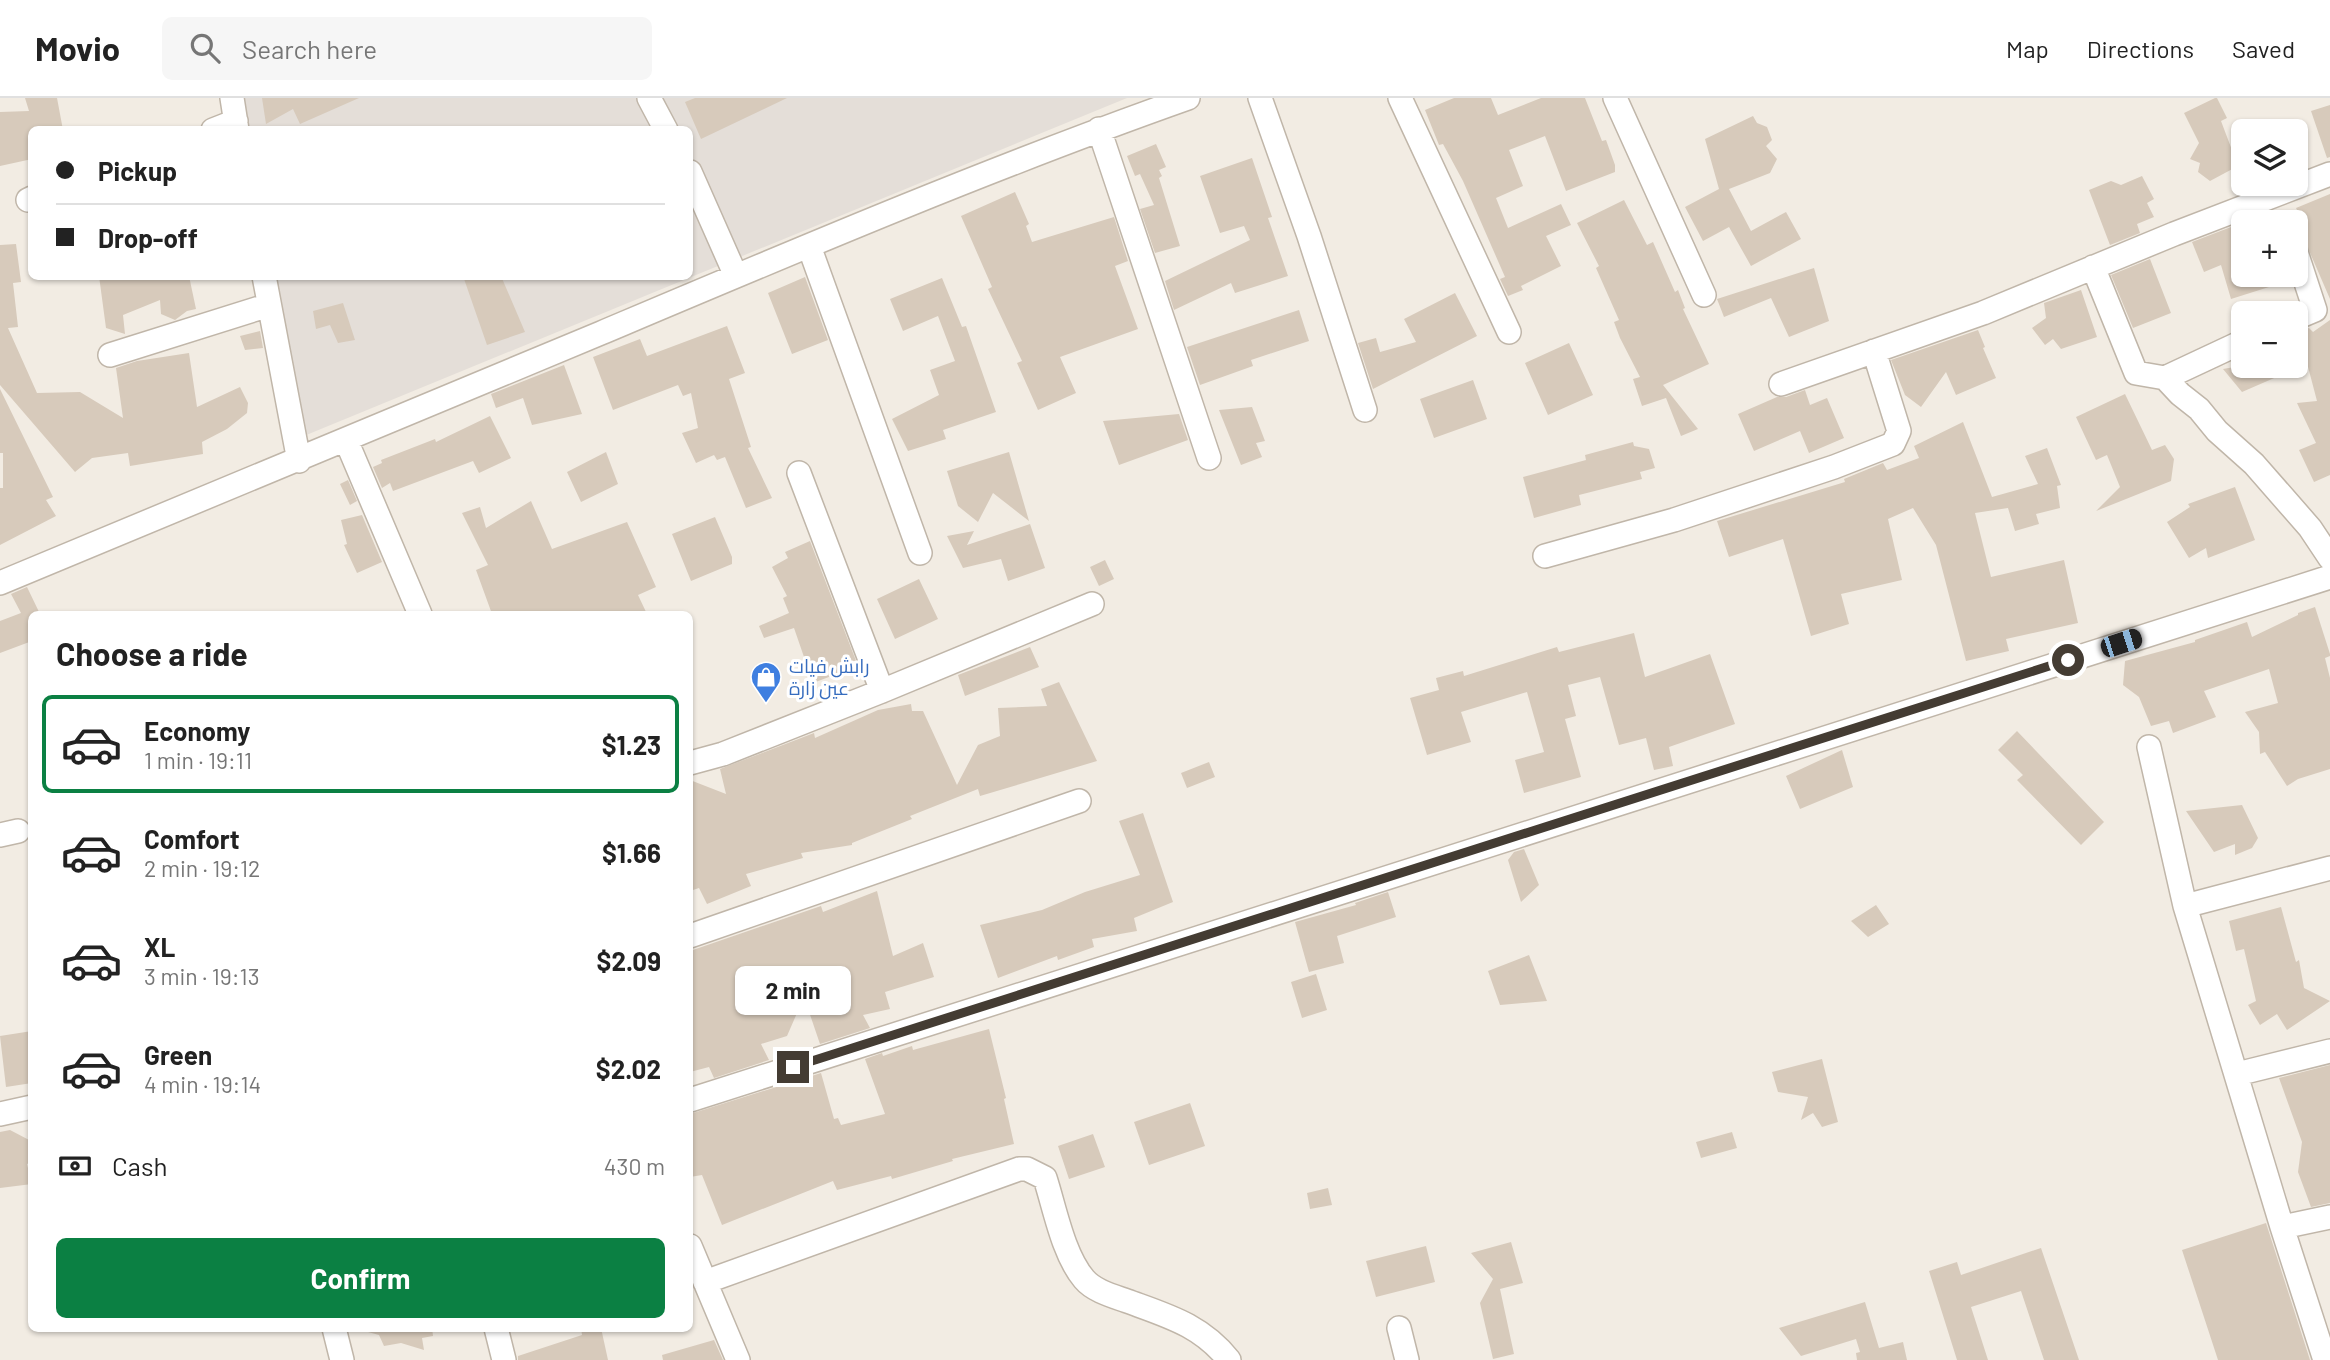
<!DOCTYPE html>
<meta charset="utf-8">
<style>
:root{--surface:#fff;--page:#f6f6f6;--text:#222;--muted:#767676;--line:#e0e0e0;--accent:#0b8043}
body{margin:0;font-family:Barlow,Cairo,sans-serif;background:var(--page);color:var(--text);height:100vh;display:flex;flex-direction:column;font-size:26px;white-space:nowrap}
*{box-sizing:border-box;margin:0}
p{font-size:23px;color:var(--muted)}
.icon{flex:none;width:38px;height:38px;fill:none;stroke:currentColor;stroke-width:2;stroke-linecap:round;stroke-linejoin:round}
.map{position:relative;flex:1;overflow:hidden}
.panel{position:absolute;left:28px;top:513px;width:665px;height:721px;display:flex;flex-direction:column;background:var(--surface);border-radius:10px;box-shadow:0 2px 5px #0004}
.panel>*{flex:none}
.guide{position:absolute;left:28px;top:28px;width:665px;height:154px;border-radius:10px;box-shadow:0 2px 5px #0004;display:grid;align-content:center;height:154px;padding:0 28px;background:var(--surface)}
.tools{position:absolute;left:2231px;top:21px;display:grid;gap:14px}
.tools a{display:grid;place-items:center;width:77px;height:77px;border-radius:10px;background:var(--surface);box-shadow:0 2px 5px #0004;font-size:35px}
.end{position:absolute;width:32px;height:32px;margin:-16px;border:9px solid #443c33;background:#fff;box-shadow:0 0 0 4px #fff}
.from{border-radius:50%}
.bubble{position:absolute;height:49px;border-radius:10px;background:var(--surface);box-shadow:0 2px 5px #0004;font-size:23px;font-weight:700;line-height:49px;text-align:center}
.car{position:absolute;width:21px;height:42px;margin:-21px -10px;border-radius:9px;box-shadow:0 0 5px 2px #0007;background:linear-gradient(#222 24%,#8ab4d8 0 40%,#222 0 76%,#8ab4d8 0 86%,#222 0)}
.guide b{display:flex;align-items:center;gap:24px;height:66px;font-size:26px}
.guide b+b{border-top:2px solid var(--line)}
.guide i{width:18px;height:18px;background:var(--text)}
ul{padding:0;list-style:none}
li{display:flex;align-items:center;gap:21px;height:98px;margin:0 14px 10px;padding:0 14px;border:4px solid transparent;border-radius:10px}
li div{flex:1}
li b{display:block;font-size:26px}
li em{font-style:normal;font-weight:700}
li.active{border-color:var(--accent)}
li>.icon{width:63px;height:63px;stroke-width:1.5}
h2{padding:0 28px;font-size:32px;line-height:84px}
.pay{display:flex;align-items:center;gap:18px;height:77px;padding:0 28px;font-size:26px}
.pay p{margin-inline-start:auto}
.primary-button{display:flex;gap:14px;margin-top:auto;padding:14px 28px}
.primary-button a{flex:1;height:80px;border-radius:10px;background:var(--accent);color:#fff;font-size:28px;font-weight:700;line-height:80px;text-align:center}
header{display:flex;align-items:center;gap:42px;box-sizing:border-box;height:98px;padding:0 35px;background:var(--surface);border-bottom:2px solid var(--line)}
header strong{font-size:33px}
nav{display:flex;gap:38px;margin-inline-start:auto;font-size:24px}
.search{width:490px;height:63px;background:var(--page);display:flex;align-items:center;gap:18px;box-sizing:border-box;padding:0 24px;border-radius:10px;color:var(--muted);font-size:26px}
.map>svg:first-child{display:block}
.industrial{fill:#e4ded8}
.building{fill:#d7cabb}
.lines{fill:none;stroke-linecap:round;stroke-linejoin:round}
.street-casing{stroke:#c0b6a9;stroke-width:26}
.street{stroke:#fff;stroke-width:23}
.route{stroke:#443c33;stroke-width:9}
.labels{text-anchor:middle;stroke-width:6;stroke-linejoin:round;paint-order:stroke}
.shop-label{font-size:19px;fill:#366cbe;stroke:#fff;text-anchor:start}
</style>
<header>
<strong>Movio</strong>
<div class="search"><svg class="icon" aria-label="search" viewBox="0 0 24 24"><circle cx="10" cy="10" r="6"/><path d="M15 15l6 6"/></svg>Search here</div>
<nav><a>Map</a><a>Directions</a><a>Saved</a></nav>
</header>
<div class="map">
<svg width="2330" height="1262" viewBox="0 0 2330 1262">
<rect width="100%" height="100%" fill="#f2ece3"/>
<!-- industrial -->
<path class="industrial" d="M239 0H1127L299 340 271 179 690 178V32L245 31Z"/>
<!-- building -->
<path class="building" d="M25 0H57L63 32H32V61L0 68V14L29 13Z
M262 0H359L300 26 293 11 266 26Z
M695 0H787L701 41 685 4Z
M1454 0H1491L1498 17 1541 0H1585L1602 43 1606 42 1615 67V74L1566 93 1545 38 1509 52 1523 88 1496 100 1508 130 1561 106 1571 127 1546 138 1561 168 1521 188 1523 192 1508 198 1500 181 1505 179 1463 83 1443 46 1439 47 1425 12Z
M2215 0H2217L2227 20 2221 23 2238 68 2210 83 2198 74 2200 65 2190 61 2199 45 2184 15Z
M2330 7V59L2327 60 2311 13Z
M1753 18 1757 25 1767 29 1772 42 1766 48 1777 61 1770 75 1729 91 1751 133 1786 114 1801 141 1751 168 1729 129 1703 143 1685 109 1719 91 1705 41Z
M1156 46 1166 69 1159 72 1162 78 1159 80 1180 148 1155 155 1140 111 1154 107 1140 76 1135 78 1127 58Z
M1252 60 1272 119 1268 120 1288 178 1235 195 1231 185 1174 212 1165 183 1250 142 1244 128 1220 135 1200 78Z
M2142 78 2154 101 2147 105 2154 119 2137 126 2140 135 2110 147 2089 92 2111 83 2121 87Z
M1015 94 1029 126 1026 128 1032 144 1114 119 1128 163 1115 168 1138 231 1060 259 1076 295 1038 312 1017 265 1022 263 988 191 992 189 961 118Z
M2330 96V201L2295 120 2300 118 2296 110Z
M1624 102 1647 147 1653 144 1675 194 1678 192 1685 210 1683 211 1709 266 1663 287 1698 331 1681 338 1666 300 1642 308 1633 281 1640 279 1620 240 1614 224 1619 222 1596 170 1599 168 1577 125Z
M2244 124V177H2289L2291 182 2231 201 2221 167 2204 174 2192 144Z
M16 146 21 184 13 185 18 229 8 230 37 295 80 294 123 320 116 270 137 263 189 255 197 309 240 289 248 305 247 315 227 331 202 344 203 356 130 368 128 355 92 360 75 374 0 287V147Z
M2150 161 2171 215 2133 230 2111 177Z
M1814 170 1829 223 1789 239 1771 200 1724 219 1717 201Z
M99 178H189L196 211 187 213 175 222 161 216 160 202 123 217 125 236 106 230Z
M463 178H501L525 234 487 247Z
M805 179 828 242 792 256 768 195Z
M942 180 962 229 966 228 996 314 943 332 946 341 908 353 892 321 939 297 930 272 955 263 938 218 903 233 890 201Z
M2081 192 2097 239 2061 251 2053 241 2045 247 2032 230 2046 220 2044 205Z
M1455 195 1477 238 1373 291 1358 245 1376 240 1380 254 1416 244 1404 221Z
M343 205 355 242 338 245 330 227 316 231 313 213Z
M1299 212 1309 243 1251 262 1253 268 1200 287 1187 249Z
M2330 222V377L2314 384 2299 352 2316 345 2297 305 2317 303 2307 265 2296 246V234L2309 230 2313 234Z
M727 228 745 275 729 281 751 349 748 350 772 400 746 410 725 359 717 362 714 357 696 365 682 335 698 330 691 295 683 298 678 287 613 312 593 259 640 241 647 258Z
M1978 232 1985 249 1983 250 1996 280 1956 297 1946 274 1921 309 1905 297 1891 262Z
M260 233 263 250 245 252 240 238Z
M1569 245 1593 297 1548 317 1525 265Z
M564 267 582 316 532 327 523 300 496 310 491 296Z
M2240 268H2302L2242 294 2223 271Z
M1473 282 1487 321 1434 340 1420 301Z
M0 291 53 399 46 402 56 418 0 447V390H3V355H0Z
M1805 292 1810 307 1827 300 1844 340 1809 355 1800 333 1754 353 1738 316 1777 299H1786Z
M2125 296 2152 352 2165 347 2174 361 2171 383 2096 413 2120 389 2107 357 2096 362 2076 319Z
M1252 309 1265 343 1256 345 1262 359 1241 367 1219 312Z
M1179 316 1188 342 1119 367 1103 323Z
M490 318 511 360 479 375 473 363 393 393 390 385 382 390 373 369 382 365 381 362 435 341 436 344Z
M1963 324 1992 399 2038 386 2025 358 2047 350 2061 387 2057 388 2060 410 2036 416 2039 426 2015 433 2008 410 1975 415 1991 479 2064 462 2078 525 2006 541 2009 553 1966 563 1936 447 1913 410 1888 421 1902 482 1841 496 1849 526 1811 538 1783 441 1729 459 1717 423 1845 384 1844 381 1883 365 1887 372 1919 360 1914 348Z
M1633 344 1634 348 1649 351 1655 370 1640 374 1642 381 1579 397 1581 407 1534 420 1523 379 1586 362 1585 357Z
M606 354 618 386 581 404 567 374Z
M1009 354 1029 423 993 395 978 424 958 408 947 373Z
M348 382 357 403 350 407 340 386Z
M2235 389 2255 442 2208 460 2206 450 2189 460 2167 424 2190 409 2188 406Z
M531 403 552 451 627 424 656 489 638 497 647 516H492L476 472 488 467 462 415 480 409 486 430Z
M362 417 382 464 357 475 344 447 347 446 341 422Z
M715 419 732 459V466L691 483 672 436Z
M1030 426 1045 470 1008 483 1001 461 963 470 947 438 974 433 967 447Z
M810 443 858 568 813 585 794 530 764 540 759 528 789 515 783 500 787 498 772 469 788 460 785 454Z
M1105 462 1114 481 1099 488 1090 469Z
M919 481 938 521 895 541 877 501Z
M27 489 40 516H32V543L0 555V523L21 515 11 496Z
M2315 509 2330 556V558L2325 560 2330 580V671L2298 681 2287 688 2265 654 2260 656 2259 634 2245 614 2278 605 2269 571 2204 593 2216 619 2173 635 2169 623 2151 628 2139 599 2123 587 2125 563 2195 544V542L2247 524 2252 539 2298 517V515Z
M1634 535 1645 579 1710 556 1735 626 1669 649 1673 668 1654 672 1646 640 1619 647 1600 579 1568 587 1576 618 1565 621 1581 679 1524 695 1515 662 1544 654 1527 594 1461 614 1471 644 1427 657 1410 600 1439 592 1436 580 1463 573 1464 578 1557 549 1559 554Z
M1030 549 1039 569 965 598 958 577Z
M1059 584 1097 663 980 698 978 691 910 718 912 721 852 745V747L801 755 803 760 746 776 751 788 707 806 699 790 690 793V682L726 696 720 671 814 635 815 640 878 612 911 606 912 613H923L957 687 978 647 1000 638 998 610 1047 608 1041 591Z
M2017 633 2104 724 2081 747 2017 682 2023 677 1998 652Z
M1842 652 1853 689 1800 711 1786 678Z
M1209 664 1215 679 1187 690 1181 675Z
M2242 707 2258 740 2252 750 2235 757V746L2214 754 2186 713Z
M1143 715 1173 804 1134 820 1137 833 1092 841 1094 849 1058 862 1057 858 998 880 980 827 1042 812 1085 794 1140 777 1119 723Z
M1524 751 1539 787 1521 804 1508 762 1514 754Z
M877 793 893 858 923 845 934 879 885 894 890 911 863 917 870 930 820 946 804 899 787 938 761 946 769 962 714 980 709 969 690 974V853L821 808 823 814Z
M1388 794 1396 819 1337 838 1344 865 1309 874 1295 824 1356 807 1355 805Z
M1876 807 1889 826 1868 839 1851 823Z
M2281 809 2296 864 2299 862 2304 890 2330 903 2287 932 2277 916 2260 927 2248 907 2256 903 2244 851 2236 853 2229 823Z
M1529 857 1547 903 1500 907 1488 873Z
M1316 876 1327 912 1302 920 1291 884Z
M989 931 1006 1000 1004 1001 1014 1046 952 1061 953 1063 892 1081 891 1078 837 1092 833 1083 722 1127 702 1077 690 1079V1016L821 975 834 1021 838 1020 841 1027 885 1016 865 961 882 955 883 958 912 948 913 952Z
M32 933V985L6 989 0 938Z
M1822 961 1838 1024 1822 1029 1813 1015 1801 1022 1808 999 1778 994 1772 974Z
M2330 967V1105L2311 1109 2298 1074 2302 1044 2279 980Z
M1190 1005 1205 1048 1149 1067 1134 1024Z
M10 1032 31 1043 32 1064 27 1066 32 1086 0 1090V1034Z
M1732 1034 1737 1050 1701 1060 1696 1044Z
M1093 1036 1105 1069 1069 1081 1058 1048Z
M1328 1090 1332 1107 1310 1111 1307 1095Z
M2266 1125 2310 1262H2218L2182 1152Z
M1511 1144 1523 1185 1500 1191 1514 1256 1493 1261 1480 1205 1493 1181 1471 1155Z
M1426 1148 1435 1184 1376 1199 1366 1163Z
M2041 1150 2079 1262H2044L2021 1193 1971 1209 1988 1262H1957L1929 1173 1957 1164 1961 1177Z
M1865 1204 1879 1250 1903 1244 1907 1262H1857L1856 1255 1860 1254 1856 1241 1801 1258 1779 1230Z
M369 1230H432L433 1238 422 1240 424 1252 401 1245 384 1248 379 1237 368 1234Z
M581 1230H601L608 1262H518V1258L582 1237Z
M714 1242 723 1262H663L662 1257Z"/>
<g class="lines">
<!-- street casing -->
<g class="street-casing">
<path id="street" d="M232 0 237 32
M649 0 666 32
M1260 0 1309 138 1365 312
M1400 0 1509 234
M1615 0 1704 197
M1099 31 1209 360
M213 32 236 23
M690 74 736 178
M28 102 32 100
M809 148 920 455
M2296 154 2315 212 2296 220
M2093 169 2136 275 2165 280 2180 296 2199 311 2217 333 2254 366 2310 430 2330 460
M264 178 299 363
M110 257 269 207
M2165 280 2244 243
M1781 286 1983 215 2174 136 2330 76
M346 342 420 516
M799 375 882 593
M1545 458 1674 422 1834 369 1893 346 1899 333 1874 253
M0 485C201 403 401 319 601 235 795 153 990 70 1188 0
M2149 649 2185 808 2282 1129 2325 1262
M690 665 723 656 882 593 1092 506
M0 737 18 733
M2185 808 2330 770
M690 838 1079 703
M2237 976 2330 953
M690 1002 2330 479
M0 1016 32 1009
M2282 1129 2330 1119
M690 1148 738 1262
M705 1184 1019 1071H1027L1045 1080C1055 1111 1063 1156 1084 1181 1094 1193 1113 1198 1127 1203 1168 1218 1201 1227 1229 1262
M334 1230 342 1262
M496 1230 504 1262
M1399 1230 1407 1262"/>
</g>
<!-- street -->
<use href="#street" class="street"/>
</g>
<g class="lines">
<!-- route -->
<path class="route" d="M793 969 2068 562"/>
</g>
<!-- icons -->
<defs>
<g id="shop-pin" transform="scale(1.575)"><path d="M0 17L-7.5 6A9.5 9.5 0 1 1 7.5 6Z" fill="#3f7fe0" stroke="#fff"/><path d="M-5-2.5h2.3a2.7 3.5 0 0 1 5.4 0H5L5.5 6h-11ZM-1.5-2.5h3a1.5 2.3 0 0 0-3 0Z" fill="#fff"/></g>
</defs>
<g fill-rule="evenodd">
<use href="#shop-pin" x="766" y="579"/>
</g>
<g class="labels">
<!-- shop labels -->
<g class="shop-label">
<text x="789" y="575">رابش فيات<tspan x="789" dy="22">عين زارة</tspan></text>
</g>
</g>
</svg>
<div class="tools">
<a><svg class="icon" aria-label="layers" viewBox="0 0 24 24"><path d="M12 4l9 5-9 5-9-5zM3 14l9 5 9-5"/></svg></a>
<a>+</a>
<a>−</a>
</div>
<i class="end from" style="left:2068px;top:562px"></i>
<i class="end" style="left:793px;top:969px"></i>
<div class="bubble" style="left:735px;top:868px;width:116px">2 min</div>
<i class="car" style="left:2121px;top:545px;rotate:72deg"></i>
<div class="guide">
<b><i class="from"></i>Pickup</b>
<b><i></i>Drop-off</b>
</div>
<section class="panel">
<h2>Choose a ride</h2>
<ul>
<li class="active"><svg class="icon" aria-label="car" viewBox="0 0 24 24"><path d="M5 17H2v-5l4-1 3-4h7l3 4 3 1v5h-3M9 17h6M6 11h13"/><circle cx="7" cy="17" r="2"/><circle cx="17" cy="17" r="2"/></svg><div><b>Economy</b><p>1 min · 19:11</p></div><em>$1.23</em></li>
<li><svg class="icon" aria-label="car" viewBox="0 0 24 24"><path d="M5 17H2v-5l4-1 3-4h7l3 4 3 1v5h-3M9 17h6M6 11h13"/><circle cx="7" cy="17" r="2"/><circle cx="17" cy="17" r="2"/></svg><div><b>Comfort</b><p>2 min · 19:12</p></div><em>$1.66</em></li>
<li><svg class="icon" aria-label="car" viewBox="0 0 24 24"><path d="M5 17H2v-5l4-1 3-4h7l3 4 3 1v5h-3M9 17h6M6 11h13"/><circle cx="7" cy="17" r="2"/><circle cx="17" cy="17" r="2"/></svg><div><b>XL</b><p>3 min · 19:13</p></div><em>$2.09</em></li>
<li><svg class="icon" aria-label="car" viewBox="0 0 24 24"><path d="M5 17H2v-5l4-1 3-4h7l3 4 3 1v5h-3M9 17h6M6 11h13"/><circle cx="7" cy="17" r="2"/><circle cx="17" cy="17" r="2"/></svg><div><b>Green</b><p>4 min · 19:14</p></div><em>$2.02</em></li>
</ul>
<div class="pay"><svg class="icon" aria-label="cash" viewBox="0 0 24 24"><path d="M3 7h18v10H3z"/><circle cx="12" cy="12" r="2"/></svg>Cash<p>430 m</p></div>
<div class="primary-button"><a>Confirm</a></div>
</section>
</div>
